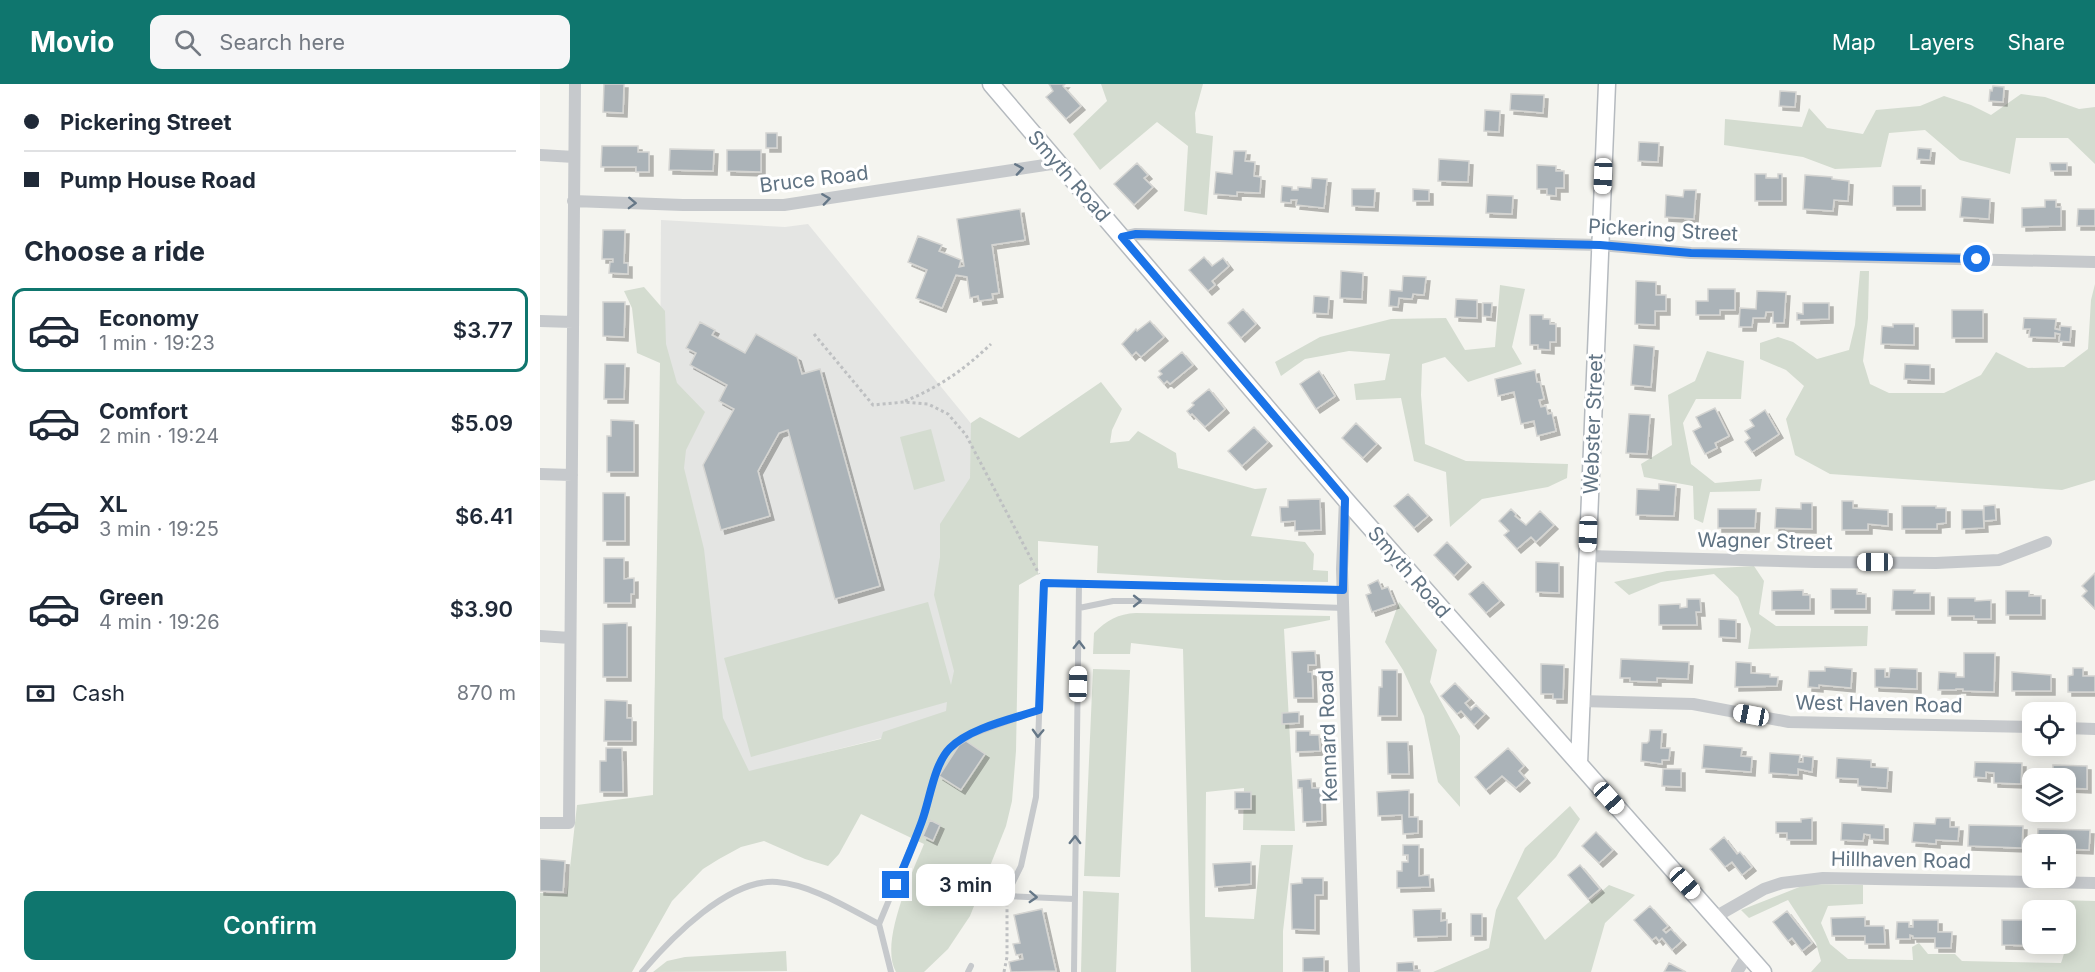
<!DOCTYPE html>
<meta charset="utf-8">
<style>
:root{--surface:#fff;--page:#f6f6f7;--text:#1f2937;--muted:#747a83;--line:#e0e1e3;--accent:#0f766e}
body{margin:0;font-family:Inter,sans-serif;background:var(--page);color:var(--text);height:100vh;display:flex;flex-direction:column;font-size:22px;white-space:nowrap}
*{box-sizing:border-box;margin:0}
p{font-size:20px;color:var(--muted)}
.icon{flex:none;width:33px;height:33px;fill:none;stroke:currentColor;stroke-width:2;stroke-linecap:round;stroke-linejoin:round}
.map{position:relative;flex:1;overflow:hidden}
.side{display:flex;flex-direction:column;background:var(--surface);width:540px}
.side>*{flex:none}
.hud{display:grid;align-content:center;height:132px;padding:0 24px;background:var(--surface)}
.buttons{position:absolute;left:1482px;top:618px;display:grid;gap:12px}
.buttons a{display:grid;place-items:center;width:54px;height:54px;border-radius:12px;background:var(--surface);box-shadow:0 3px 15px #0003;font-size:30px}
.end{position:absolute;width:27px;height:27px;margin:-14px;border:8px solid #1a73e8;background:#fff;box-shadow:0 0 0 3px #fff}
.from{border-radius:50%}
.bubble{position:absolute;height:42px;border-radius:12px;background:var(--surface);box-shadow:0 3px 15px #0003;font-size:20px;font-weight:600;line-height:42px;text-align:center}
.car{position:absolute;width:18px;height:36px;margin:-18px -9px;border-radius:8px;box-shadow:0 0 4px 2px #0007;background:linear-gradient(#fff 24%,#345 0 40%,#fff 0 76%,#345 0 86%,#fff 0)}
.hud b{display:flex;align-items:center;gap:21px;height:57px;font-size:22px}
.hud b+b{border-top:2px solid var(--line)}
.hud i{width:15px;height:15px;background:var(--text)}
ul{padding:0;list-style:none}
li{display:flex;align-items:center;gap:18px;height:84px;margin:0 12px 9px;padding:0 12px;border:3px solid transparent;border-radius:12px}
li div{flex:1}
li b{display:block;font-size:22px}
li em{font-style:normal;font-weight:600}
li.on{border-color:var(--accent)}
li>.icon{width:54px;height:54px;stroke-width:1.5}
h2{padding:0 24px;font-size:27px;line-height:72px}
.pay{display:flex;align-items:center;gap:15px;height:66px;padding:0 24px;font-size:22px}
.pay p{margin-inline-start:auto}
.cta{display:flex;gap:12px;margin-top:auto;padding:12px 24px}
.cta a{flex:1;height:69px;border-radius:12px;background:var(--accent);color:#fff;font-size:24px;font-weight:600;line-height:69px;text-align:center}
header{display:flex;align-items:center;gap:36px;box-sizing:border-box;height:84px;padding:0 30px;background:var(--accent);color:#fff}
header strong{font-size:28px}
nav{display:flex;gap:33px;margin-inline-start:auto;font-size:21px}
.search{width:420px;height:54px;background:var(--page);display:flex;align-items:center;gap:15px;box-sizing:border-box;padding:0 21px;border-radius:12px;color:var(--muted);font-size:22px}
main{display:flex;flex:1;min-height:0}
.map>svg:first-child{display:block}
.built{fill:#e4e5e3}
.green{fill:#d4dcd0}
.building{fill:#abb3b8;stroke:#d5d5d2;stroke-width:1.5;filter:url(#shadow)}
.lines{fill:none;stroke-linecap:round;stroke-linejoin:round}
.secondary-casing{stroke:#b5babf;stroke-width:19}
.path{stroke:#bec0c2;stroke-width:3;stroke-dasharray:3 3;stroke-linecap:butt}
.lane{stroke:#c6c9cc;stroke-width:6}
.street{stroke:#c6c9cc;stroke-width:12}
.secondary{stroke:#fff;stroke-width:16}
.oneway{stroke:#657787}
.route{stroke:#1a73e8;stroke-width:8}
.labels{text-anchor:middle;stroke-width:6;stroke-linejoin:round;paint-order:stroke}
.street-label{font-size:20px;fill:#607383;stroke:#fff}
</style>
<header>
<strong>Movio</strong>
<div class="search"><svg class="icon" aria-label="search" viewBox="0 0 24 24"><circle cx="10" cy="10" r="6"/><path d="M15 15l6 6"/></svg>Search here</div>
<nav><a>Map</a><a>Layers</a><a>Share</a></nav>
</header>
<main>
<section class="side">
<div class="hud">
<b><i class="from"></i>Pickering Street</b>
<b><i></i>Pump House Road</b>
</div>
<h2>Choose a ride</h2>
<ul>
<li class="on"><svg class="icon" aria-label="car" viewBox="0 0 24 24"><path d="M5 17H2v-5l4-1 3-4h7l3 4 3 1v5h-3M9 17h6M6 11h13"/><circle cx="7" cy="17" r="2"/><circle cx="17" cy="17" r="2"/></svg><div><b>Economy</b><p>1 min · 19:23</p></div><em>$3.77</em></li>
<li><svg class="icon" aria-label="car" viewBox="0 0 24 24"><path d="M5 17H2v-5l4-1 3-4h7l3 4 3 1v5h-3M9 17h6M6 11h13"/><circle cx="7" cy="17" r="2"/><circle cx="17" cy="17" r="2"/></svg><div><b>Comfort</b><p>2 min · 19:24</p></div><em>$5.09</em></li>
<li><svg class="icon" aria-label="car" viewBox="0 0 24 24"><path d="M5 17H2v-5l4-1 3-4h7l3 4 3 1v5h-3M9 17h6M6 11h13"/><circle cx="7" cy="17" r="2"/><circle cx="17" cy="17" r="2"/></svg><div><b>XL</b><p>3 min · 19:25</p></div><em>$6.41</em></li>
<li><svg class="icon" aria-label="car" viewBox="0 0 24 24"><path d="M5 17H2v-5l4-1 3-4h7l3 4 3 1v5h-3M9 17h6M6 11h13"/><circle cx="7" cy="17" r="2"/><circle cx="17" cy="17" r="2"/></svg><div><b>Green</b><p>4 min · 19:26</p></div><em>$3.90</em></li>
</ul>
<div class="pay"><svg class="icon" aria-label="cash" viewBox="0 0 24 24"><path d="M3 7h18v10H3z"/><circle cx="12" cy="12" r="2"/></svg>Cash<p>870 m</p></div>
<div class="cta"><a>Confirm</a></div>
</section>
<div class="map">
<svg width="1555" height="888" viewBox="0 0 1555 888">
<defs>
<filter id="shadow"><feDropShadow dx="4" dy="4" stdDeviation="0" flood-color="#0004"/></filter>
</defs>
<rect width="100%" height="100%" fill="#f4f4ef"/>
<!-- built -->
<path class="built" d="M121 136 245 143 268 140 469 386 449 627 113 712 120 322Z"/>
<!-- green -->
<path class="green" d="M561 0H663L655 29 656 49 673 52 667 131 644 127 648 62 617 38 560 86 533 50 567 17Z
M1481 10 1505 13 1539 25 1555 23V80L1528 54H1476L1470 90 1420 76 1385 46 1349 49 1341 83 1295 85 1263 73 1184 61 1185 35 1262 43 1269 24 1287 44 1323 50 1336 26 1380 22 1404 12 1431 21 1451 31Z
M1320 187H1329L1328 234 1323 277 1330 300 1349 309H1404L1441 291 1456 268 1488 284 1524 283 1548 265 1551 216 1555 200V396L1522 406 1290 390 1255 371 1246 335 1264 302 1246 286 1220 275V259L1238 253 1253 258 1277 275 1309 266 1315 241Z
M960 201 985 205 972 263 982 280 928 298 905 273 882 280 881 311 885 360 926 377 1028 380 1027 394 1008 403 942 415 910 443 906 388 874 377 861 314 816 316 814 300 845 296 850 270 809 267 765 275 741 292 735 278 780 253 851 235 906 234 925 266 955 263Z
M104 203 125 227 126 260 137 299 165 328 146 366 144 384 164 465 183 634 209 687 341 655 343 648 406 627 407 618 211 673 184 574 388 518 411 601 414 587 394 511 400 473V440L430 394 431 339 440 333 479 354 561 298 582 325 572 346 570 359 589 357 598 347 636 369 638 384 715 405 727 404 711 452 765 458 774 470 773 486 788 487V498L684 496 557 489 558 462 498 457V490L479 501 476 667 472 717 466 742 430 832 408 865 384 888H356C339 859 372 789 384 760L321 730 299 770 288 782 265 775 224 757 201 763 179 775 163 785 132 817 92 888H0V809L27 810 37 721 113 711 120 279 97 269 92 224 84 207Z
M1167 267 1204 277 1201 315H1156L1143 339 1151 380 1175 399 1222 395 1220 407 1170 408 1163 439 1154 435 1153 402 1104 393 1101 380 1132 361 1128 311 1155 297Z
M391 345 405 397 374 406 360 353Z
M1214 482 1224 497 1219 530 1236 542H1328L1327 562 1208 565 1211 545 1198 513 1174 490 1121 498 1089 511 1074 498 1127 487Z
M859 518 897 566 890 598 920 652V723L898 698 884 632 863 586 845 558Z
M596 529 790 532V536L744 545 755 747 703 746 704 704 666 708 665 833 714 835 721 761H753L743 847V888H651L643 565 591 559 590 570H553L554 549C567 536 578 530 596 529Z
M553 585 590 586 580 793 544 792Z
M1030 722 1040 735 1016 773 977 814 1005 856 1069 801 1095 811 1065 839 1051 888H893L949 864 956 826 985 764Z
M1267 800 1323 801V820L1288 822 1281 839 1290 860 1308 875 1373 876 1372 863 1379 859 1388 870H1415L1422 877 1521 879C1528 861 1526 846 1526 826H1516V816L1555 817V888H1271L1281 877 1276 859 1248 816 1209 834 1201 826Z
M543 807 579 809 576 888H541Z
M246 867 247 887 113 888 127 877 145 873Z"/>
<!-- building -->
<path class="building" d="M64 0H84L83 29 63 28Z
M509 0H525L523 2 541 22 526 35 506 13 513 7Z
M1453 2 1464 3 1463 18 1449 17 1450 6 1452 7Z
M1240 7 1256 8 1255 23 1239 22Z
M971 10 1004 11 1003 29 970 26Z
M945 26 960 27 959 48 944 47Z
M226 49H237V64H226Z
M1099 58 1119 59 1118 78 1098 77Z
M62 62H98V68H109V88H96V83H61Z
M1378 64 1391 65 1390 76 1377 75Z
M130 65 174 66 173 87 129 86Z
M187 66H221V88L187 87Z
M694 67H706L705 77 715 78 714 92 721 93 720 109 697 108V112L674 110 676 88 692 90Z
M899 75 929 77 928 98 898 97Z
M597 79 608 91 604 94 613 103 594 121 574 100Z
M1510 79H1527V87H1511Z
M997 81 1016 82V87H1024V104H1016V112L1007 111V105H997Z
M1215 90H1226V94H1238V90H1242V117H1215Z
M1265 91 1292 93V95L1309 97 1308 117 1294 116 1293 127 1263 125Z
M772 94 787 95 784 124 756 121 757 116H751V119L741 118 742 102 752 103V106H758V103L771 104Z
M1353 102H1381V122H1353Z
M812 105H835L834 123 812 122Z
M873 105 889 106V117H873Z
M1144 106H1156L1154 135 1125 133 1126 111 1143 113Z
M947 111 973 112 972 130 946 129Z
M1422 113 1450 115 1449 135 1420 133Z
M1505 116H1516V123H1521V142L1482 143V124L1505 123Z
M480 125 485 156 452 161 459 209 452 210 453 215 439 217 438 212 430 214 427 193 416 191 402 224 376 214 387 186 368 178 378 152 402 161 399 167 421 176 419 183 424 182 417 135Z
M1538 125H1555V142H1537Z
M63 146H85L84 179H88V190L69 189 70 178H73V175H62Z
M664 173 672 182 683 174 689 182 672 197 675 201 668 207 649 186Z
M801 187 823 189 822 215 800 214Z
M863 192 886 193 884 211 873 210 872 215 859 214 858 223 849 222 850 206 862 207Z
M1096 197 1116 198V211H1126V227H1115V241L1095 240Z
M1168 205H1195V226H1180V231H1156V217H1168Z
M1217 207 1246 208 1244 239H1233V228H1226L1225 234H1213L1212 243H1199L1200 224 1216 225Z
M774 212 789 213 788 230 773 229Z
M916 215 937 216V234L915 233Z
M63 218H85L84 253 63 252Z
M943 219H952L951 233 943 232Z
M1263 219H1289V235L1257 236V229L1263 230Z
M703 225 716 240 701 254 688 239Z
M1412 226H1443V254H1412Z
M990 231H1003V235H1010V240H1016V258H1010V266L998 265V261H990Z
M1484 234 1516 235 1515 245 1520 246V242L1531 243 1530 258 1519 257 1520 250 1515 249V254L1489 253 1490 245H1483Z
M610 237 624 253 601 273 596 268 592 272 582 260 596 245 597 247Z
M160 238 175 246 172 251 205 269 216 250 257 273 262 290 280 285 340 502 295 515 248 346 239 349 218 387 230 432 181 446 163 381 194 325 179 317 187 301 150 281 156 269 146 264Z
M1353 240H1374V261L1341 260 1342 242 1353 243Z
M1094 261 1114 263 1111 303 1091 301Z
M642 268 653 281 630 300 627 297 624 300 618 293 622 290 619 287Z
M65 280H85L84 315H64Z
M1365 280 1390 281V296L1364 295Z
M995 286 997 298H1000L1004 315 999 316 1001 323 1006 322 1008 330 1012 329 1016 347 997 352 994 337 981 340 974 308 958 312 955 295Z
M779 287 795 312 776 325 760 300Z
M669 305 685 325 665 343 652 330 650 331 647 327 654 321 652 319Z
M1175 324 1189 352 1175 359 1177 364 1165 370 1153 347 1161 343 1156 333Z
M1225 326 1239 350 1212 368 1205 358 1210 354 1205 347 1214 342 1210 336Z
M1089 330 1110 331 1107 370 1086 369Z
M71 336 94 337V388H67V352H71Z
M816 339 837 360 823 374 802 354Z
M714 343 728 358 702 382 688 367Z
M1119 400 1136 401 1134 432 1096 431 1097 405 1119 406Z
M63 409H85V457H63Z
M868 410 888 432 874 444 854 422Z
M780 415 781 446 755 447V437L741 438 740 423H748V416Z
M1302 417H1313V424L1348 426V442L1328 440V446H1302Z
M1261 419H1272V445L1235 444 1236 424 1261 425Z
M1455 421 1456 436 1444 437V422Z
M1362 422H1396V424H1406V439L1397 440V445H1362Z
M971 425 976 430 975 432 986 441 1000 427 1014 441 996 458 991 453 977 465 964 451 969 447 959 437Z
M1178 425H1216L1215 444H1178Z
M1422 426H1443L1444 444 1422 445Z
M907 458 927 479 914 492 894 471Z
M64 474H84V495L94 494V510H91V519H64Z
M996 478 1019 479V509L996 508Z
M1555 489V525L1542 512 1547 507 1542 502Z
M838 496 842 505 848 503 855 520 832 528 826 511 831 509 828 501Z
M943 498 960 517 946 529 929 510Z
M1291 505H1317V510H1326V525H1291Z
M1263 506V511H1270V526H1232V507Z
M1353 506H1375L1374 509H1390V526H1352Z
M1466 507H1489V512H1501V531H1466Z
M1408 514H1435V517L1451 516V535H1434V532H1408Z
M1147 515H1160L1161 528H1156L1157 541H1119V521L1140 520V524L1147 523Z
M1179 535 1196 536V554L1179 553Z
M87 539V593H63V540Z
M775 567 776 581H768V588H772L773 614H754L752 568Z
M1424 569H1455L1454 608 1423 607V605H1416V606H1398L1399 588 1416 589V593H1424Z
M1081 575 1149 578 1148 595 1117 594V598L1090 597V594H1080Z
M1196 578 1211 579V589L1230 590V593H1238L1237 602 1195 603Z
M1001 580 1024 581 1023 615H1013V610H1001Z
M1285 583 1312 585 1311 604 1279 601V604L1268 603 1269 587H1285Z
M1350 584 1377 585V605L1335 603V585H1345V593H1349Z
M1533 584H1543V592H1555V608H1528V592L1533 591Z
M842 586H857V632H838L839 603H842Z
M1472 588 1511 591V607H1472Z
M915 599 930 615 925 619 931 626 936 621 945 630 934 641 921 627 917 630 901 612Z
M65 616 87 617V634H92V657H64Z
M759 628V639L742 640V629Z
M1110 646H1122L1121 664H1130L1129 676H1122V680L1101 677 1102 659H1107L1109 657Z
M756 647H770V651H779L780 667 756 668Z
M423 655 445 670 421 706 399 692Z
M847 658H868L869 690H848Z
M1164 661 1202 664 1201 672 1212 673 1211 688 1162 684Z
M66 664H82L83 708H60V677H66Z
M968 664 984 682 979 687 986 695 976 704 962 692 946 706 935 693Z
M1230 669 1260 671 1259 678H1263V672L1273 673 1272 688 1258 685V691L1229 689Z
M1297 674 1331 676V683L1348 684 1347 704 1318 702V695L1296 694Z
M1435 678 1482 679 1481 700 1454 699V689L1446 688V694L1434 693Z
M1513 681 1547 682V705L1526 704V694H1497V688H1513Z
M1123 685H1141V703L1122 702Z
M771 695 772 704H781L782 737 763 738 762 704H758V696Z
M869 706V733H878V749L863 750 862 731 838 732 837 708Z
M695 708H711V725H695Z
M1272 734V756H1247V749H1236V738H1261V735Z
M1396 734H1410V743H1419L1418 757 1396 756V760L1372 758 1374 739 1395 740Z
M390 736 400 741 393 757 383 752Z
M1302 739 1344 741V756L1330 755V751L1324 750 1323 757 1301 756Z
M1429 741 1483 742 1482 764 1428 762Z
M1498 745 1550 746 1549 766 1526 765V760H1497Z
M1056 748 1073 766 1059 779 1042 762Z
M1184 753 1197 770 1200 768 1212 783 1202 791 1192 778 1185 783 1170 765Z
M863 761H879V792L889 791 890 803 857 804V787H862V778H868V771H863Z
M0 775 25 777 23 808 0 807Z
M711 778V800L675 803 673 780Z
M1040 781 1060 805 1048 815 1028 791Z
M762 794H783V811H775V846L752 845 751 800 762 799Z
M1110 822 1128 842 1123 846 1126 849 1131 845 1142 857 1132 866 1122 854 1119 857 1116 853 1112 856 1094 836Z
M502 825 516 887 471 888 469 878 483 875 482 870 476 871 473 860 480 859 474 831Z
M901 825V837L907 836V852L874 853 873 826Z
M1247 827 1272 859 1262 867 1252 854 1248 857 1233 838Z
M931 830H942V852H931Z
M1325 833V842H1344L1345 860H1325V852H1292L1291 834Z
M1373 836H1398V848H1412L1411 864H1395V854H1373V852L1370 851V855H1356L1357 838H1369V843H1373Z
M1462 836H1492V860H1513V862L1462 861Z
M784 873V888H763V874Z
M873 878 874 886H880V888H857V879Z
M1129 879 1146 888H1124Z"/>
<g class="lines">
<!-- secondary casing -->
<g class="secondary-casing">
<path id="secondary" d="M451 0 805 415 1223 888
M1039 680 1067 0"/>
</g>
<!-- path -->
<path class="path" d="M274 250 333 321 364 318 388 320 408 330 426 351 499 490
M365 317C398 304 425 285 451 260
M464 888 467 873V822"/>
<!-- lane -->
<path class="lane" d="M539 524 573 517H602L804 524
M534 815 466 812 481 782 496 713 504 499 802 506
M339 840 381 739 400 677 409 665 433 650 499 626
M102 888C131 854 189 794 237 798 272 801 308 824 339 840L351 888
M428 888 431 882
M534 888 539 499"/>
<!-- street -->
<path class="street" d="M0 71 34 73
M33 117 143 121H244L518 79
M582 153 595 150 1060 161 1151 169 1555 178
M0 237 33 238
M0 390 32 391
M805 415 802 485 814 888
M1047 472 1275 478 1396 479 1459 476 1506 458
M0 552 30 554
M1041 617 1153 620 1249 638 1492 643
M1526 644 1555 645
M0 739H29L35 0
M1175 833 1224 805 1242 799 1283 794 1555 799
M1197 888 1208 870"/>
<!-- secondary -->
<use href="#secondary" class="secondary"/>
</g>
<!-- one-way arrows -->
<defs><path id="oneway-chevron" d="M-2-3.5L2.5 0L-2 3.5" fill="none" stroke-width="1.6" stroke-linecap="round" stroke-linejoin="round" transform="scale(1.5)"/></defs>
<g class="oneway">
<use href="#oneway-chevron" transform="translate(479 85) rotate(-9)"/>
<use href="#oneway-chevron" transform="translate(286 115) rotate(-8)"/>
<use href="#oneway-chevron" transform="translate(92 119) rotate(2)"/>
<use href="#oneway-chevron" transform="translate(597 517)"/>
<use href="#oneway-chevron" transform="translate(539 561) rotate(-89)"/>
<use href="#oneway-chevron" transform="translate(498 649) rotate(92)"/>
<use href="#oneway-chevron" transform="translate(535 756) rotate(-89)"/>
<use href="#oneway-chevron" transform="translate(493 813) rotate(3)"/>
</g>
<g class="lines">
<!-- route -->
<path class="route" d="M356 801C365 780 374 759 382 737 390 715 394 680 410 664 430 644 472 635 499 626L504 499 803 506 805 415 582 153 596 150 1060 161 1151 169 1437 175"/>
</g>
<g class="labels">
<!-- street labels -->
<g class="street-label">
<text transform="translate(529 92) rotate(49)" y="7">Smyth Road</text>
<text transform="translate(274 95) rotate(-7)" y="7">Bruce Road</text>
<text transform="translate(1123 146) rotate(3)" y="7">Pickering Street</text>
<text transform="translate(1053 340) rotate(-88)" y="7">Webster Street</text>
<text transform="translate(1225 457) rotate(1)" y="7">Wagner Street</text>
<text transform="translate(869 488) rotate(49)" y="7">Smyth Road</text>
<text transform="translate(1339 620) rotate(1)" y="7">West Haven Road</text>
<text transform="translate(788 652) rotate(-92)" y="7">Kennard Road</text>
<text transform="translate(1361 776) rotate(1)" y="7">Hillhaven Road</text>
</g>
</g>
</svg>
<div class="buttons">
<a><svg class="icon" aria-label="locate" viewBox="0 0 24 24"><circle cx="12" cy="12" r="6"/><path d="M12 2v4M12 18v4M2 12h4M18 12h4"/></svg></a>
<a><svg class="icon" aria-label="layers" viewBox="0 0 24 24"><path d="M12 4l9 5-9 5-9-5zM3 14l9 5 9-5"/></svg></a>
<a>+</a>
<a>−</a>
</div>
<i class="end from" style="left:1437px;top:175px"></i>
<i class="end" style="left:356px;top:801px"></i>
<div class="bubble" style="left:376px;top:780px;width:99px">3 min</div>
<i class="car" style="left:1063px;top:92px;rotate:182deg"></i>
<i class="car" style="left:1048px;top:450px;rotate:182deg"></i>
<i class="car" style="left:1335px;top:478px;rotate:270deg"></i>
<i class="car" style="left:538px;top:600px;rotate:1deg"></i>
<i class="car" style="left:1211px;top:631px;rotate:281deg"></i>
<i class="car" style="left:1069px;top:714px;rotate:138deg"></i>
<i class="car" style="left:1145px;top:799px;rotate:138deg"></i>
</div>
</main>
